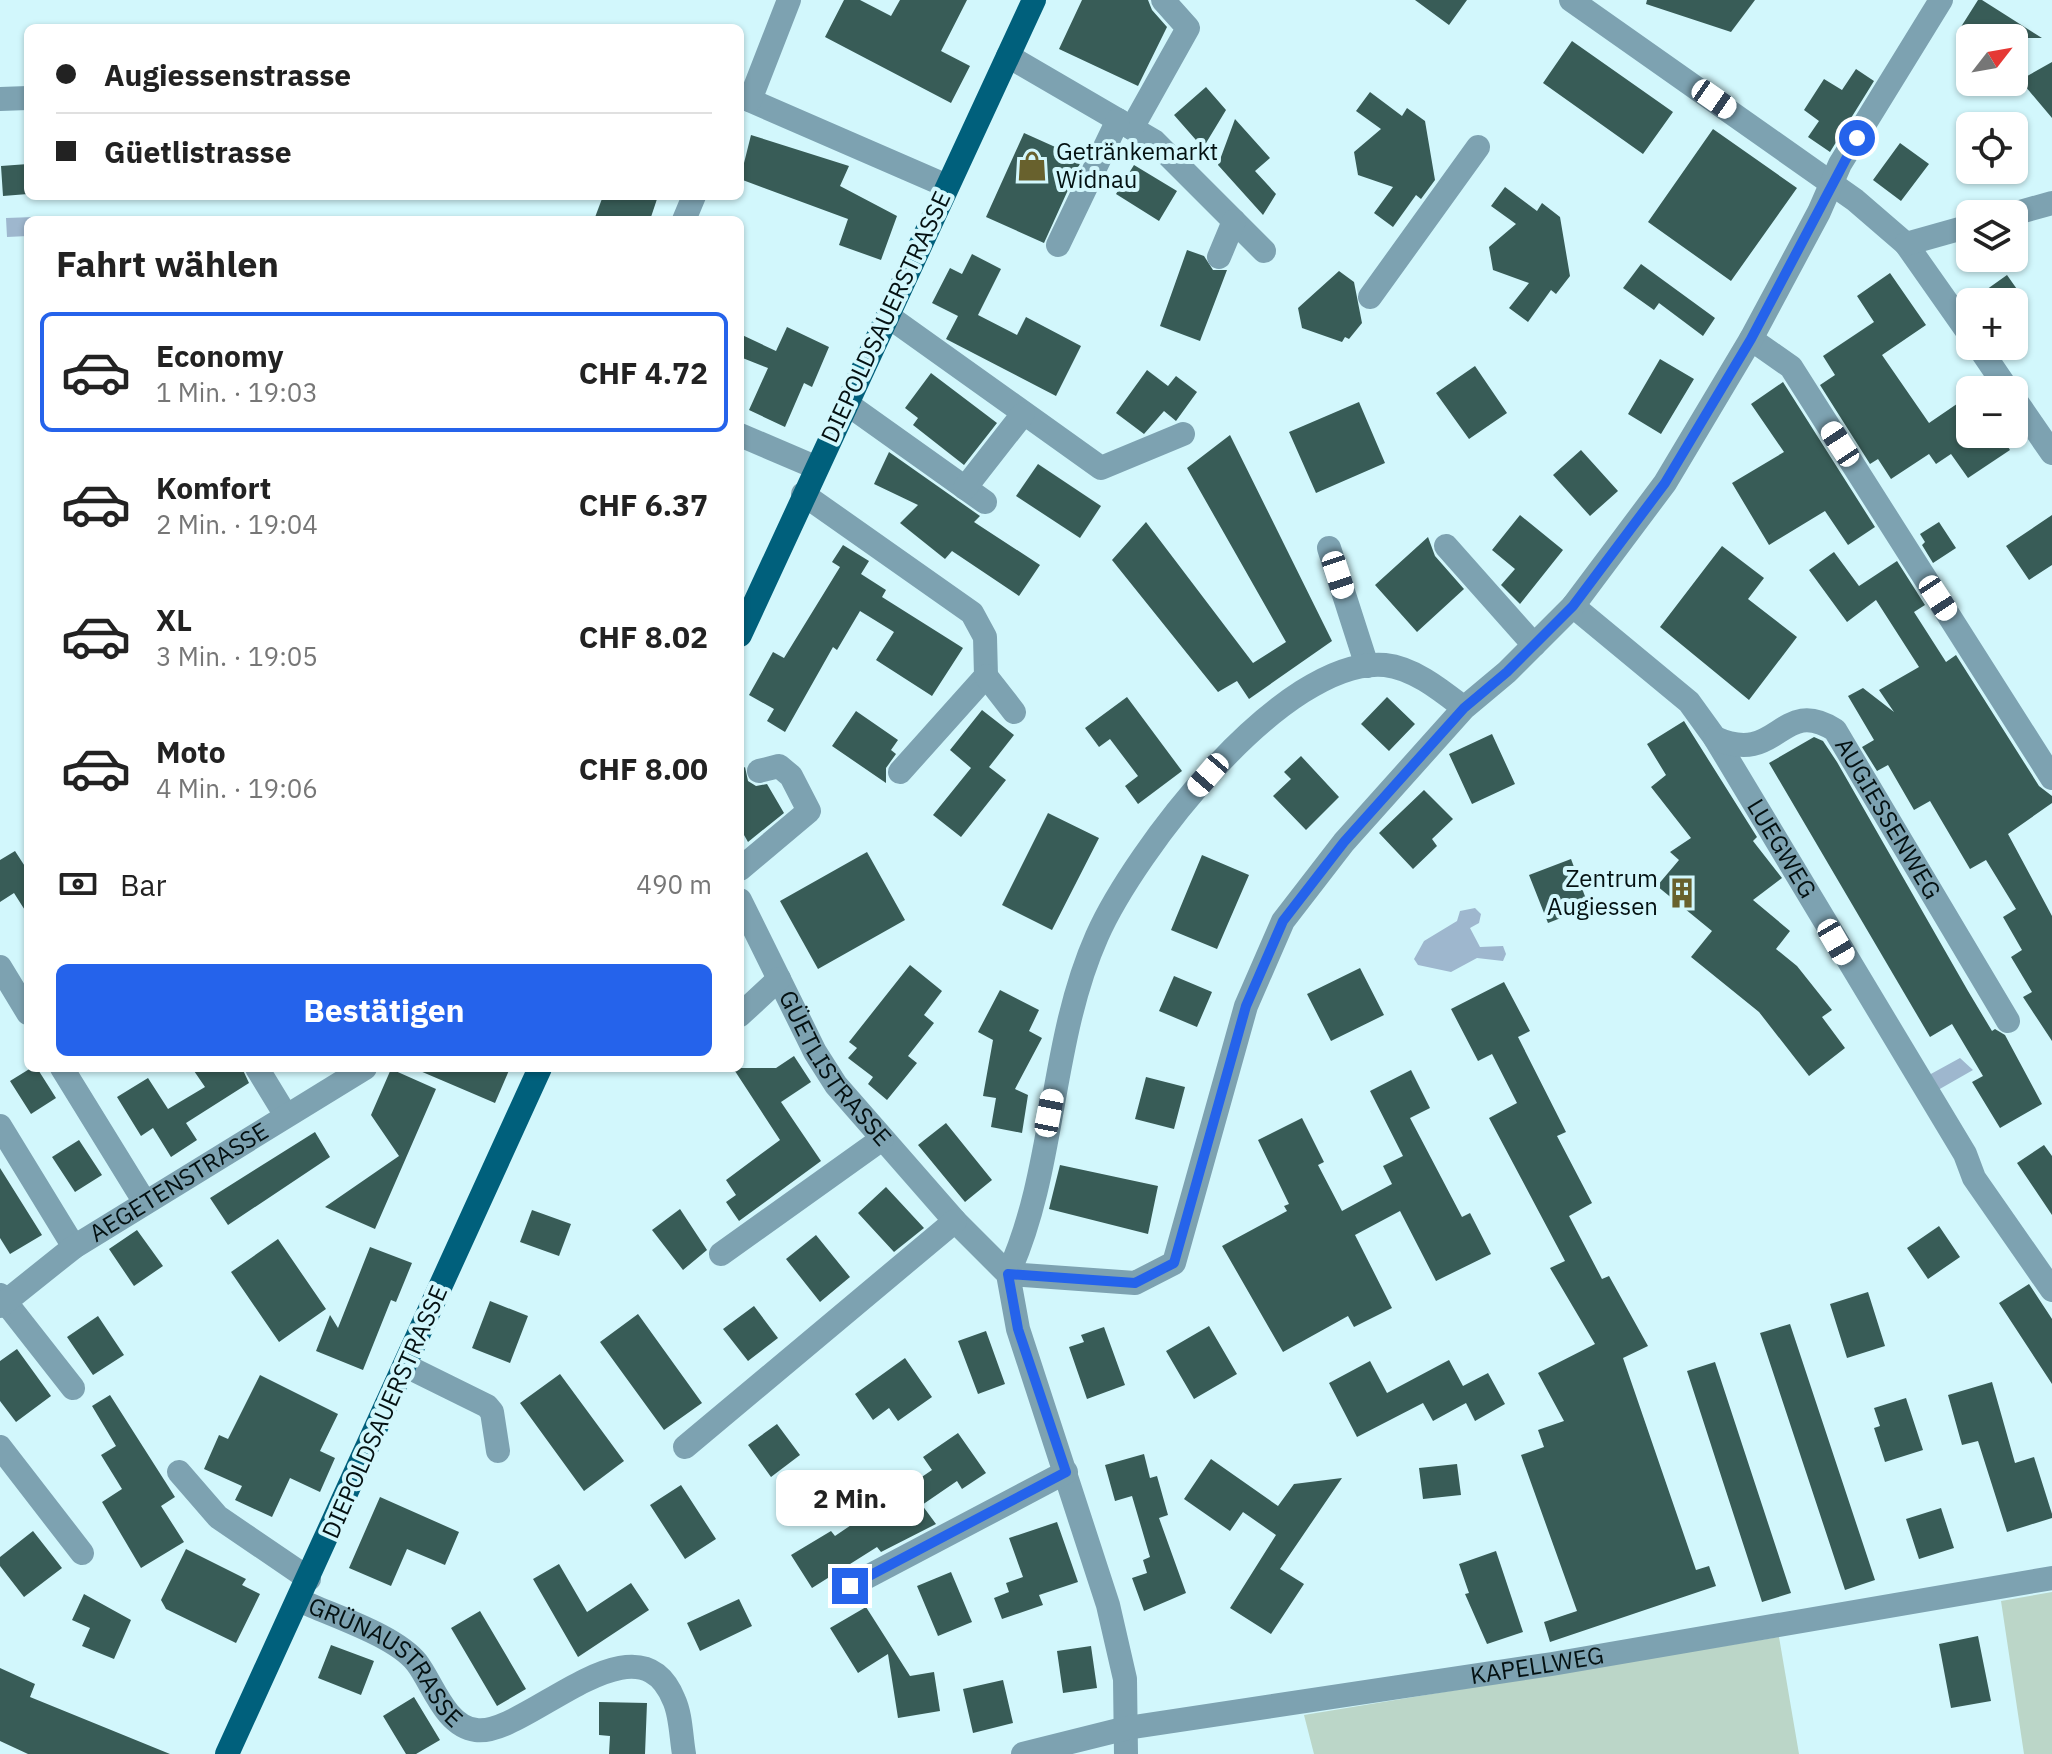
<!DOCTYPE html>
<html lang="de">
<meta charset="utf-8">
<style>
:root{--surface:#fff;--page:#f2f2f2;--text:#222;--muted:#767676;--line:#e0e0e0;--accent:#2563eb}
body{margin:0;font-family:"IBM Plex Sans",sans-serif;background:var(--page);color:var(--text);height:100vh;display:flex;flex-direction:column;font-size:30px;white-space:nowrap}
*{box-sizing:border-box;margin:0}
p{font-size:26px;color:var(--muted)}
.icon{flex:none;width:44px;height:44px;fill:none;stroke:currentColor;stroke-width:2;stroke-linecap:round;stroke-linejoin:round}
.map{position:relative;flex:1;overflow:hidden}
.drawer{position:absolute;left:24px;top:216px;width:720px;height:856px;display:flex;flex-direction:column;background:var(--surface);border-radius:12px;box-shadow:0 2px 6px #0004}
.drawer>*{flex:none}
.hud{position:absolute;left:24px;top:24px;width:720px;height:176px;border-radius:12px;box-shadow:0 2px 6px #0004;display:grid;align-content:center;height:176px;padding:0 32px;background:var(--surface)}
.needle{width:52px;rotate:59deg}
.fabs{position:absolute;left:1956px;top:24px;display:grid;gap:16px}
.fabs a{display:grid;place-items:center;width:72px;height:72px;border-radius:12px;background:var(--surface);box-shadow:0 2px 6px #0004;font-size:40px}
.end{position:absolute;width:36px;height:36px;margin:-18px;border:10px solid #2563eb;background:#fff;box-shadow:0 0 0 4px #fff}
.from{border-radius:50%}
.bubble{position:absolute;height:56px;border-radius:12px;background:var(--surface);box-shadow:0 2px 6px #0004;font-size:26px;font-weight:700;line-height:56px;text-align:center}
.car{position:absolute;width:24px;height:48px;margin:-24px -12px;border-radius:10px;box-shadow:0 0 6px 2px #0007;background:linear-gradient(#fff 24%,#345 0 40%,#fff 0 76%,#345 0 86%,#fff 0)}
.hud b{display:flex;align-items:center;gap:28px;height:76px;font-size:30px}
.hud b+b{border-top:2px solid var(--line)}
.hud i{width:20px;height:20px;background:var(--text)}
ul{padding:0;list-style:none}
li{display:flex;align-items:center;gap:24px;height:120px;margin:0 16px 12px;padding:0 16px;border:4px solid transparent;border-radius:12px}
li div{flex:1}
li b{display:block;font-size:30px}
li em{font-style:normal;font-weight:700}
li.selected{border-color:var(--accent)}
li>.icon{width:72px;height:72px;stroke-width:1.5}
h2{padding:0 32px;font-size:36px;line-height:96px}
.pay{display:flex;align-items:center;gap:20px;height:88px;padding:0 32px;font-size:30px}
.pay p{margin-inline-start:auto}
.primary-button{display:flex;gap:16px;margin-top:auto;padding:16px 32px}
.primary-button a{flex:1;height:92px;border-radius:12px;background:var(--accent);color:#fff;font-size:32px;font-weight:700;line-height:92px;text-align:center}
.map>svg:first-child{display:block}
.green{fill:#bbd6c8}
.water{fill:#9eb7ce}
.building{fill:#385c57}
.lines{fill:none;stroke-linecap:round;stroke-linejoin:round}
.minor{stroke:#7da2b1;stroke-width:24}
.major{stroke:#00607c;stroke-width:24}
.route{stroke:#2563eb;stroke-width:10}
.labels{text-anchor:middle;stroke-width:8;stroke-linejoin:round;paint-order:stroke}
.poi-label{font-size:24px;fill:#041112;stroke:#d2f7fc;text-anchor:start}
.street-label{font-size:24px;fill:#041112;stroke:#d2f7fc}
</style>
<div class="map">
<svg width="2052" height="1754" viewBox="0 0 2052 1754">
<rect width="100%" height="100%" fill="#d2f7fc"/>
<!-- green -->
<path class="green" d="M2052 1592V1754H2024L2001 1601Z
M1779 1637 1799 1754H1314L1304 1715Z"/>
<!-- water -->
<path class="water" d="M34 217V220H28V236L7 237 6 218Z
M1475 908 1481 914 1479 923 1470 928 1480 947 1503 946 1506 954 1503 961 1477 958 1451 972 1418 965 1414 959 1424 941 1457 921 1460 911Z
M1960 1058 1973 1070 1938 1090 1929 1075Z"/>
<!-- building -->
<path class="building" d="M844 0H860L891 16 900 0H967L941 51 970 66 951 103 825 37Z
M1082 0H1148L1152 10 1167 27 1138 86 1059 49Z
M1415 0H1467L1449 25Z
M1647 0H1755L1731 32 1646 4Z
M1978 0H1982L2042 38H1971L1959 30Z
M1572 41 1673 112 1643 154 1543 83Z
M2052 62V118L2020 80Z
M1856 69 1874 81 1830 152 1808 137 1819 121 1804 110 1824 79 1842 90Z
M1206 87 1226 110 1203 148 1174 115Z
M1370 92 1402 116 1407 108 1425 121 1435 180 1421 199 1416 195 1393 227 1374 213 1393 187 1358 175 1354 152 1381 129 1356 111Z
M1235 119 1270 158 1255 171 1276 194 1263 215 1218 165Z
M1713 129 1797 188 1731 281 1648 222Z
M1024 133 1082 159 1044 243 986 217Z
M751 135 849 166 840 186 897 216 881 260 839 245 848 219 740 179Z
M1900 143 1929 164 1901 201 1873 180Z
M28 164V194L3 196 1 166Z
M1134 165 1177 191 1159 221 1116 194Z
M1505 187 1537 211 1542 203 1560 217 1570 276 1556 294 1551 290 1528 322 1509 308 1529 283 1493 270 1489 247 1516 224 1491 206Z
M603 196H658L650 220H594Z
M1187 250 1204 256 1213 270H1227L1200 341 1160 326Z
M972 254 1001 269 978 315 1017 335 1026 317 1081 346 1056 396 946 339 958 316 932 303 950 268 962 274Z
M1641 264 1715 318 1703 336 1659 303 1654 310 1623 288Z
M1339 271 1354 282 1362 323 1349 339 1345 337 1342 342 1302 328 1298 308Z
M1890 273 1926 325 1882 355 1929 423 1970 395V434H2000L2010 450 1968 478 1951 454 1936 464 1929 454 1891 479 1878 459 1870 464 1820 385 1835 375 1823 356 1874 322 1857 296Z
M2007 275 2026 302H1969Z
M787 327 829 347 812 387 804 383 785 427 749 410 768 368 740 357V334L776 351Z
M1660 359 1694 379 1661 434 1628 414Z
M1475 366 1507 413 1469 439 1436 393Z
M1147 370 1168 386 1176 376 1197 392 1176 421 1164 411 1144 434 1116 413Z
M931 373 997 423 964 465 913 425 918 418 905 408Z
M1783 382 1875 527 1848 545 1825 511 1769 545 1732 483 1784 452 1751 404Z
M1359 402 1385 463 1316 493 1289 432Z
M1230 435 1332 641 1249 699 1237 681 1218 692 1112 560 1146 522 1253 663 1286 642 1187 468Z
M1581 450 1618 491 1590 516 1553 475Z
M889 452 980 516 974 522 1040 565 1019 596 952 551 945 559 900 523 918 505 874 484Z
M1038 464 1101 506 1080 538 1016 496Z
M1520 515 1563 550 1520 604 1501 585 1515 569 1492 550Z
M2052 515V565L2029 580 2006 546Z
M1939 522 1956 548 1933 563 1922 545 1925 542 1920 534Z
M1428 537 1435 556 1464 589 1417 632 1375 585Z
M843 545 869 561 861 574 886 590 882 597 963 648 932 696 876 660 894 632 860 611 837 650 833 647 785 732 767 721 774 709 749 695 773 652 784 658 840 567 832 562Z
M1722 546 1764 578 1748 599 1797 637 1749 700 1660 627Z
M1834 552 1859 586 1897 561 1925 605 1914 612 1946 662 1956 655 2039 786 2052 796V803L2008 834 2052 916V1041L2023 997 2032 992 2011 957 2022 950 2003 917 2016 909 1986 860 1970 869 1930 801 1914 810 1888 765 1877 771 1862 747 1874 740 1848 696 1863 688 1894 712 1879 690 1919 667 1876 600 1847 622 1809 570Z
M1127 697 1182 771 1138 804 1125 786 1138 776 1110 739 1099 747 1085 728Z
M1387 697 1415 724 1389 751 1361 724Z
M982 710 1014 735 989 767 1006 780 961 837 933 815 971 768 950 750Z
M856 711 898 740 891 750 896 754 886 768V783L832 746Z
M1684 721 1757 837 1753 841 1782 878 1753 900 1790 931 1776 949 1797 966 1832 1010 1822 1017 1845 1048 1809 1076 1759 1012 1691 957 1712 931 1657 886 1679 860 1670 852 1691 838 1651 787 1666 775 1647 744Z
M1492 734 1515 784 1472 804 1449 754Z
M1814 737 1823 741 1837 762 1968 991 1992 1031 1995 1029 2005 1035 2042 1104 2000 1128 1972 1082 1983 1076 1952 1024 1930 1037 1769 763Z
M1301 756 1339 797 1306 830 1273 796 1291 779 1284 772Z
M745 767 748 781 756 786 767 784 784 813 748 842 740 828V770Z
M1424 790 1453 819 1432 839 1437 846 1413 869 1379 833Z
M1048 813 1099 838 1052 930 1002 905Z
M15 851 28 871V915L14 893 0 902V860Z
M867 852 905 920 818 969 780 901Z
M1202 855 1249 875 1217 949 1171 930Z
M1571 859 1589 907 1548 923 1529 875Z
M910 965 942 991 924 1015 934 1023 908 1056 917 1063 887 1100 868 1084 873 1077 848 1058 857 1048 849 1042Z
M1360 968 1384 1015 1331 1041 1307 994Z
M1174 976 1212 992 1197 1027 1159 1011Z
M1504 982 1530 1031 1518 1037 1566 1132 1557 1136 1592 1203 1569 1216 1602 1279 1609 1276 1648 1346 1623 1358 1696 1570 1709 1566 1716 1586 1550 1642 1544 1622 1577 1611 1521 1455 1544 1447 1538 1430 1564 1421 1538 1373 1595 1344 1550 1268 1565 1261 1489 1118 1517 1103 1492 1054 1478 1061 1451 1009Z
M1000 990 1039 1010 1029 1031 1042 1038 1015 1089 1028 1095 1022 1133 991 1127 996 1098 983 1096 993 1040 978 1032Z
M794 1056 811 1082 781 1102 821 1161 739 1221 726 1202 736 1195 726 1180 780 1140 733 1068H776Z
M31 1068H37L56 1098 31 1114 10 1081Z
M192 1068H242L249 1083 186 1123 197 1140 171 1157 153 1128 141 1136 117 1097 148 1078 168 1109 205 1087Z
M413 1068H510L495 1103Z
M391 1069 436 1089 375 1229 325 1207 399 1156 371 1115Z
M1411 1070 1430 1108 1410 1118 1462 1217 1470 1213 1491 1254 1436 1281 1400 1211 1355 1235 1392 1308 1354 1327 1348 1316 1283 1352 1222 1246 1287 1211 1284 1206 1289 1204 1258 1140 1302 1118 1324 1162 1318 1165 1342 1211 1392 1184 1383 1166 1403 1156 1370 1091Z
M1146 1077 1185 1087 1174 1129 1135 1119Z
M946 1123 992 1180 965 1202 918 1145Z
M315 1132 330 1157 228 1225 210 1198Z
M79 1140 102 1175 75 1192 52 1157Z
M2044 1145 2052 1156V1215L2017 1163Z
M1060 1165 1158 1186 1148 1234 1049 1209Z
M0 1168 42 1235 10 1254 0 1238Z
M886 1187 924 1228 894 1252 858 1213Z
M680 1209 707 1250 683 1270 652 1230Z
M532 1210 571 1224 559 1256 520 1242Z
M1939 1226 1960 1257 1928 1279 1907 1248Z
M137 1230 163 1266 134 1286 109 1249Z
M816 1235 850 1277 820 1302 786 1259Z
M278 1239 326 1309 279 1342 231 1272Z
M370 1247 412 1263 396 1302 391 1300 363 1370 316 1351 330 1315 338 1328Z
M2029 1284 2052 1319V1384L1999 1303Z
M1868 1292 1885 1346 1847 1358 1830 1304Z
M490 1301 528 1316 510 1363 472 1348Z
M754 1306 778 1338 748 1361 723 1329Z
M638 1314 702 1403 664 1430 600 1342Z
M98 1316 124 1355 93 1375 67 1337Z
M1790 1324 1875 1580 1845 1590 1760 1333Z
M1209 1326 1237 1374 1194 1399 1166 1351Z
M1104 1327 1125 1385 1087 1399 1069 1347 1084 1342 1081 1335Z
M986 1331 1005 1384 978 1394 958 1341Z
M17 1349 51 1396 16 1422 0 1401V1361Z
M905 1358 932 1397 898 1421 889 1408 873 1420 855 1394Z
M1449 1360 1463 1386 1488 1373 1505 1404 1475 1421 1466 1403 1433 1421 1423 1403 1357 1437 1329 1383 1370 1361 1387 1393Z
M1715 1362 1791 1593 1762 1602 1687 1371Z
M560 1374 624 1461 584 1491 520 1403Z
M260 1375 338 1414 320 1451 335 1458 320 1492 290 1478 272 1517 235 1500 242 1486 204 1469 219 1435 228 1439Z
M1992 1382 2015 1463 2034 1457 2052 1514V1518L2007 1532 1978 1441 1962 1445 1948 1395Z
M110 1395 175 1497 161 1506 184 1542 141 1568 102 1502 122 1489 101 1455 116 1446 92 1406Z
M1906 1398 1923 1450 1885 1462 1874 1428 1880 1426 1874 1408Z
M777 1424 800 1455 771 1477 748 1445Z
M958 1433 986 1473 962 1489 957 1481 922 1505 936 1524 881 1552 877 1547 812 1588 791 1555 831 1531 835 1536 932 1470 923 1457Z
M1144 1454 1150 1478 1157 1476 1168 1515 1159 1518 1186 1593 1144 1611 1132 1578 1147 1573 1143 1560 1150 1557 1132 1496 1115 1501 1105 1465Z
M1211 1459 1278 1506 1294 1484 1342 1478 1280 1569 1304 1584 1271 1634 1230 1608 1276 1535 1243 1512 1230 1531 1184 1499Z
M1457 1464 1461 1495 1423 1499 1419 1468Z
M681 1485 716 1539 685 1559 650 1505Z
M380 1497 459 1532 445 1565 407 1549 391 1586 349 1568Z
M1941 1508 1954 1548 1919 1559 1906 1519Z
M1057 1522 1078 1582 1039 1595 1043 1605 1002 1619 994 1598 1009 1592 1006 1583 1023 1577 1009 1538Z
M33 1531 62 1568 24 1597 0 1566V1557Z
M186 1549 246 1579 242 1585 260 1594 236 1643 166 1609 161 1600Z
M1496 1551 1523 1632 1487 1644 1465 1594 1469 1593 1459 1564Z
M559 1564 587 1612 631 1583 649 1610 578 1657 533 1579Z
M951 1572 972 1622 938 1636 917 1586Z
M84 1594 131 1620 114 1659 82 1646 90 1628 72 1620Z
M739 1599 752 1626 700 1651 687 1623Z
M866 1607 910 1676 934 1672 940 1711 898 1718 888 1654 858 1673 830 1628Z
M480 1611 526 1689 497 1706 451 1628Z
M1978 1636 1991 1701 1951 1708 1939 1644Z
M331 1645 374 1661 361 1695 318 1678Z
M1091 1646 1097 1688 1063 1693 1057 1651Z
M0 1668 35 1684 30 1697 170 1754H28L0 1741Z
M1003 1680 1013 1723 973 1733 963 1689Z
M414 1697 440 1740 416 1754H406L383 1716Z
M599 1702 647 1703 645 1754H609L610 1736 599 1735Z"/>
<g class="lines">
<!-- minor -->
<g class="minor">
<path d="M1571 0 1855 200 1906 244 1970 335"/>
<path d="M1008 56 1154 141 1264 251"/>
<path d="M740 96 947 186"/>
<path d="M0 99 28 98"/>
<path d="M750 100 789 0"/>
<path d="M1132 128 1188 28 1163 0"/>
<path d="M2013 214 2052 203"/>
<path d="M684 220 694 196"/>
<path d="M1906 244 1970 226"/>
<path d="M1058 245 1118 120"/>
<path d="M1219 257 1234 221"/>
<path d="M1370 297 1478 147"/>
<path d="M888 316 1101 468 1183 434"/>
<path d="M1751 339 1791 367 2052 778"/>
<path d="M1978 346 2008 390"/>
<path d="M2014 398 2052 453"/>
<path d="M846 403 985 502"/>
<path d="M740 435 815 467"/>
<path d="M965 488 1023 414"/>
<path d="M803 494 972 613 985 637 986 676 900 772"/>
<path d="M1446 546 1534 645"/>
<path d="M1329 548 1367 666"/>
<path id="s1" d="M1573 606 1689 702 1715 738 1965 1154 1974 1178 2052 1290"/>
<path d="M986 676 1014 712"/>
<path d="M1464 708C1442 691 1414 668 1385 665 1283 656 1134 852 1097 936 1049 1044 1056 1170 1008 1274L1135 1283 1174 1263 1246 1006 1283 921 1344 842 1464 708 1507 672 1573 606 1665 483 1751 339 1819 212 1840 164 1941 0"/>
<path id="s2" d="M1715 738C1779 767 1780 695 1835 730L2008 1021"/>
<path d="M740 869 809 811 791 776 779 766 759 771"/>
<path id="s3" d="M740 900 815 1052 836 1085 955 1221 1008 1274 1018 1329 1108 1605 1125 1679 1126 1754"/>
<path d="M0 967 28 1013"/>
<path d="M740 1015 779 979"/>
<path d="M62 1068 144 1201"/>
<path d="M257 1068 285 1114"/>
<path d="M0 1126 74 1247"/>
<path d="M721 1254 882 1139"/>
<path d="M0 1295 73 1388"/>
<path id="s4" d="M0 1306 74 1247 365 1068"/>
<path d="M406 1366 487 1406 492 1412 498 1451"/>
<path d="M0 1447 82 1553"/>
<path d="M685 1447 955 1221"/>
<path d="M179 1472 218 1517 309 1579"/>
<path d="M850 1586 1066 1472"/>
<path id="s5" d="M299 1600C332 1616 395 1635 417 1663 433 1684 445 1726 476 1730 526 1737 637 1608 674 1700 681 1715 681 1737 684 1754"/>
<path id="s6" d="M1023 1754 1127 1728 1552 1664 2052 1578"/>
</g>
<!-- major -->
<path class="major" d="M740 635 1034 0
M227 1754 540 1068"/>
</g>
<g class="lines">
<!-- route -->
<path class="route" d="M850 1586 1066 1472 1018 1329 1008 1274 1135 1283 1174 1263 1246 1006 1283 921 1344 842 1464 708 1507 672 1573 606 1665 483 1751 339 1857 138"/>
</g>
<!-- icons -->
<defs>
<g id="shop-bare" transform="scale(2.4)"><path d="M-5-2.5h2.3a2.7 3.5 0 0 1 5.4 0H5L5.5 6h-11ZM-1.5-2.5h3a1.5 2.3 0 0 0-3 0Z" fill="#68612d" stroke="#d2f7fc" stroke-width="2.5" paint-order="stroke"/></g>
<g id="building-bare" transform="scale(2.4)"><path d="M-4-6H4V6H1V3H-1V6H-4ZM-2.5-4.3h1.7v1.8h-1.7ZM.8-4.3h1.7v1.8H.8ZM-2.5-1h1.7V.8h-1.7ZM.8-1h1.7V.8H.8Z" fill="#68612d" stroke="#d2f7fc" stroke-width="2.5" paint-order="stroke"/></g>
</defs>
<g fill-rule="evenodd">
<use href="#shop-bare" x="1032" y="166"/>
<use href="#building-bare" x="1682" y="893"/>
</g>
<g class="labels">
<!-- poi labels -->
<g class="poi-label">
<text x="1056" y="160">Getränkemarkt<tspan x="1056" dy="28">Widnau</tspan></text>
<text x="1658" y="887" text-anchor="end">Zentrum<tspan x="1658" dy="28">Augiessen</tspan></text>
</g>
<!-- street labels -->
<g class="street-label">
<text transform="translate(886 317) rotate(-65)" y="8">DIEPOLDSAUERSTRASSE</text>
<text dy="8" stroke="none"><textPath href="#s2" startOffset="232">AUGIESSENWEG</textPath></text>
<text dy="8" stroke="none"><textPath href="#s1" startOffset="324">LUEGWEG</textPath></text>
<text dy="8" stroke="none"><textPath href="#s3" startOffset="194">GÜETLISTRASSE</textPath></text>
<text dy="8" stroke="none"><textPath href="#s4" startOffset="218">AEGETENSTRASSE</textPath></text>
<text transform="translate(385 1412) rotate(-66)" y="8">DIEPOLDSAUERSTRASSE</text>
<text dy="8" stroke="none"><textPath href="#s5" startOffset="110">GRÜNAUSTRASSE</textPath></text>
<text dy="8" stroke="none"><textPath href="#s6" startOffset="522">KAPELLWEG</textPath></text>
</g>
</g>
</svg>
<div class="fabs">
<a><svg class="needle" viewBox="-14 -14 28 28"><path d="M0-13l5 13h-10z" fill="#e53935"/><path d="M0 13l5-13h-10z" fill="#767676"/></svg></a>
<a><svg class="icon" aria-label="locate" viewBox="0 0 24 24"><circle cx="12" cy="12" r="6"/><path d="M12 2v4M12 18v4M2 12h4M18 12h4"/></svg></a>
<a><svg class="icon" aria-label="layers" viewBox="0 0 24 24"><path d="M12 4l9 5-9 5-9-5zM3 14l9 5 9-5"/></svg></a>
<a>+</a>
<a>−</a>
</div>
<i class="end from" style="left:1857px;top:138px"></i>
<i class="end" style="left:850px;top:1586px"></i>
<div class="bubble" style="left:776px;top:1470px;width:148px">2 Min.</div>
<i class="car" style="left:1714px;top:99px;rotate:125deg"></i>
<i class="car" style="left:1840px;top:444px;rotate:327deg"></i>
<i class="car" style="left:1338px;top:575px;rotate:162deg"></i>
<i class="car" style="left:1938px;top:598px;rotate:147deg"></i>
<i class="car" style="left:1208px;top:775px;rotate:221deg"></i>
<i class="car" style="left:1836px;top:942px;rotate:150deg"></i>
<i class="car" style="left:1049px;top:1113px;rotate:11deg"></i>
<div class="hud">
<b><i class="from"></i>Augiessenstrasse</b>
<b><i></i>Güetlistrasse</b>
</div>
<section class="drawer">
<h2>Fahrt wählen</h2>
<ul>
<li class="selected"><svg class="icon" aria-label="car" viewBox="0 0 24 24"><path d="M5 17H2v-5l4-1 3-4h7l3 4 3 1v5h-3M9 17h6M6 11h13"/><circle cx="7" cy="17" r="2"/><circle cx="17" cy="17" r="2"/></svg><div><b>Economy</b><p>1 Min. · 19:03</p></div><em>CHF 4.72</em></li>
<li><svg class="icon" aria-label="car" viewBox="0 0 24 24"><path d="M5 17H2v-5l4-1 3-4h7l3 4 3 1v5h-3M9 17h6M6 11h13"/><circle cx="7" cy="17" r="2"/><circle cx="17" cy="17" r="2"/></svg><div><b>Komfort</b><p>2 Min. · 19:04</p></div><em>CHF 6.37</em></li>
<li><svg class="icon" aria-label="car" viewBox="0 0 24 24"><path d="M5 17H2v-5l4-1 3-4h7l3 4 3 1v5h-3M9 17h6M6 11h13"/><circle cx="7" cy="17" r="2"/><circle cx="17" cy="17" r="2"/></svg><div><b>XL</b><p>3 Min. · 19:05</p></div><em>CHF 8.02</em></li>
<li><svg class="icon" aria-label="car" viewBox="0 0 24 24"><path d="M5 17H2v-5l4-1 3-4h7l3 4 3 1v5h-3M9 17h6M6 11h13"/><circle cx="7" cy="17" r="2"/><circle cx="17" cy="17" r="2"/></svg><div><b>Moto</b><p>4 Min. · 19:06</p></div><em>CHF 8.00</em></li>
</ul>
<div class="pay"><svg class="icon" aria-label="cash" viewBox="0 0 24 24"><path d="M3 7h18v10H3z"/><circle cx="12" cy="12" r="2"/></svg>Bar<p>490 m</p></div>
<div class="primary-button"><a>Bestätigen</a></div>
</section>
</div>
